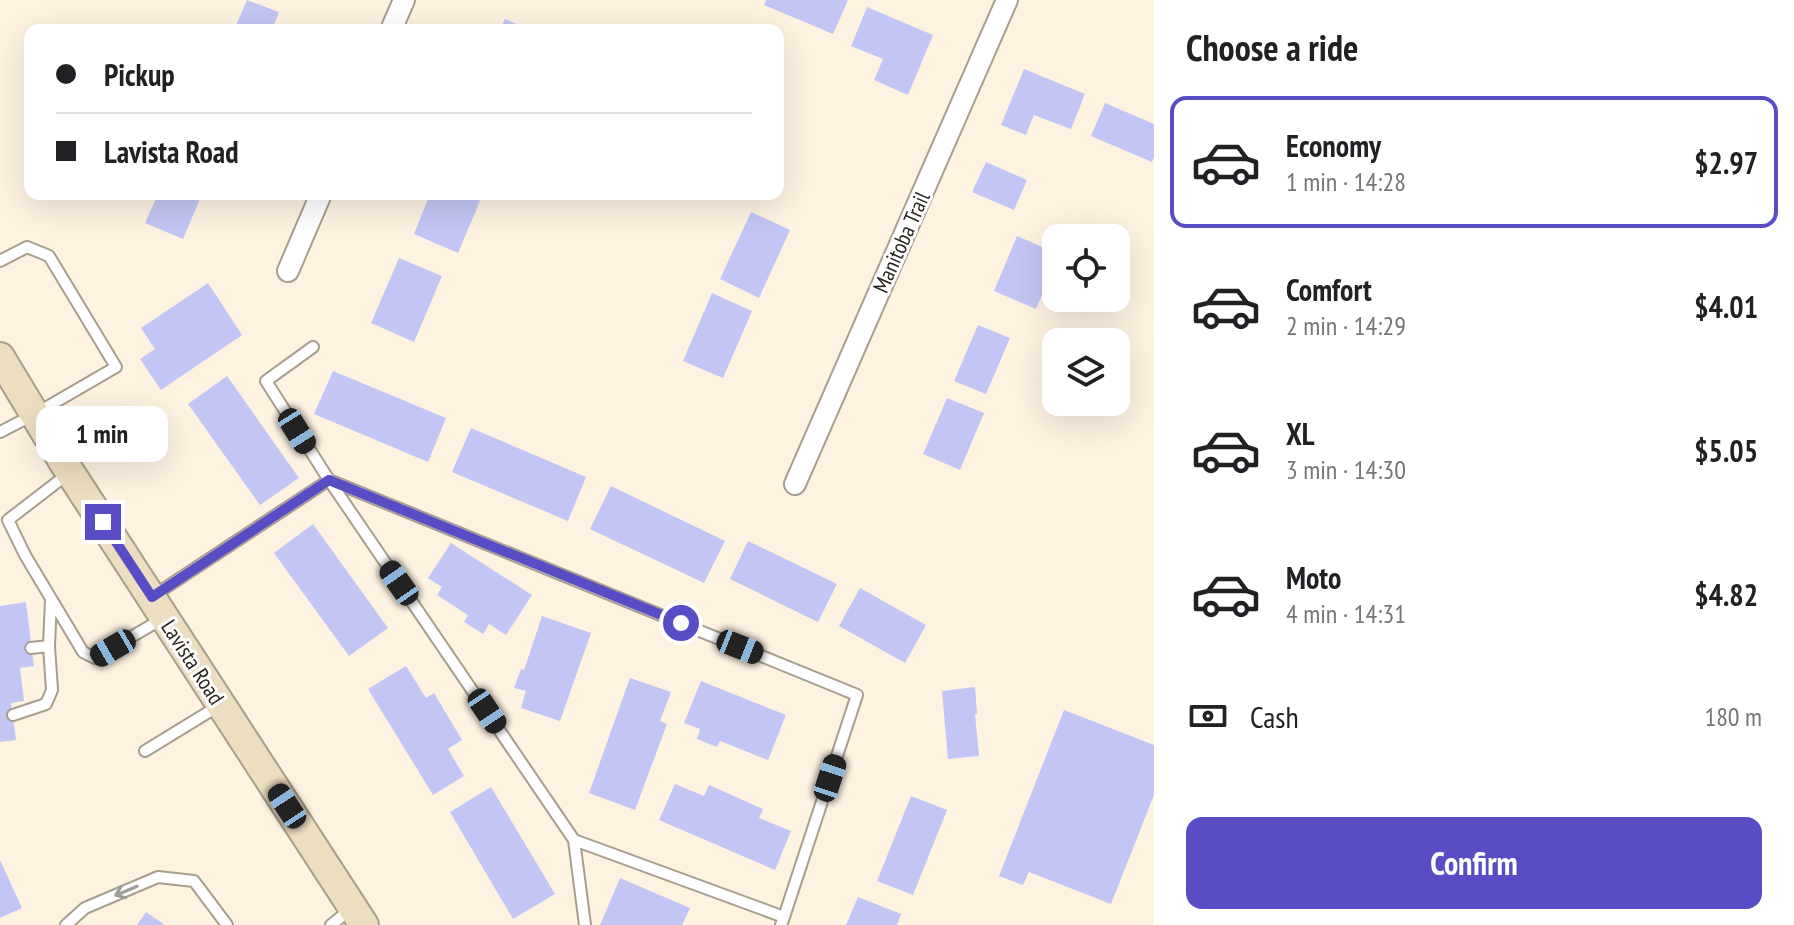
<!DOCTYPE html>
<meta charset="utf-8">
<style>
:root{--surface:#fff;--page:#f2f2f2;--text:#202124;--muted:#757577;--line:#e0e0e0;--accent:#594dc5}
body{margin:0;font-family:"PT Sans Narrow",sans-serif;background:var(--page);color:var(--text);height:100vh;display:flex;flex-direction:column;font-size:30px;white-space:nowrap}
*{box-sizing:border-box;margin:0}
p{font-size:26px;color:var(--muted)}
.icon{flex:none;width:44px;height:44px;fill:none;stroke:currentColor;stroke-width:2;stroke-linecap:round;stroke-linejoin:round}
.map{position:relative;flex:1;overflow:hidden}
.panel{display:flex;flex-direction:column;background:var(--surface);width:640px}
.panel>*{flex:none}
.banner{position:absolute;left:24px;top:24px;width:760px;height:176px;border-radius:16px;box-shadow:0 8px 32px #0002;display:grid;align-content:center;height:176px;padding:0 32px;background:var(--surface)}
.buttons{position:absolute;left:1042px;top:224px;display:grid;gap:16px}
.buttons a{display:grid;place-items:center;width:88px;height:88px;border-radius:16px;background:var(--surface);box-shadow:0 8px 32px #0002;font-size:40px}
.end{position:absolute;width:36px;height:36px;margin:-18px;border:10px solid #594dc5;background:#fff;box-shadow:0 0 0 4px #fff}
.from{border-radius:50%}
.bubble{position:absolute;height:56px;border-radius:16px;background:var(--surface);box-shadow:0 8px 32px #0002;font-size:26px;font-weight:600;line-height:56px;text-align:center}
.car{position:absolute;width:24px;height:48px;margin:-24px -12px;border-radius:10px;box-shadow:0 0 6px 2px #0007;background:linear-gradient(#222 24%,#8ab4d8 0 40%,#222 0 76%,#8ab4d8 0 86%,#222 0)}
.banner b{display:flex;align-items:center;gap:28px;height:76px;font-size:30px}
.banner b+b{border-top:2px solid var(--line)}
.banner i{width:20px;height:20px;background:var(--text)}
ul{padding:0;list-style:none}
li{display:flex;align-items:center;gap:24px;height:132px;margin:0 16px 12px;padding:0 16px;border:4px solid transparent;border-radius:16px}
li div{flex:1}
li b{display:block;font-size:30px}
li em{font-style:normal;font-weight:600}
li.active{border-color:var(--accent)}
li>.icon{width:72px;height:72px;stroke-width:1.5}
h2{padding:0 32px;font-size:36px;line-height:96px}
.pay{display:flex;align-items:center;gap:20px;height:88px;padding:0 32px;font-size:30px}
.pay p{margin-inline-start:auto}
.action{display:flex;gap:16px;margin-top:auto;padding:16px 32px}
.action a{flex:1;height:92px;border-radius:16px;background:var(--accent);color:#fff;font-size:32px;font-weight:600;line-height:92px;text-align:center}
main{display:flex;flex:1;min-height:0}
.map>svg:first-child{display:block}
.building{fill:#c3c6f4}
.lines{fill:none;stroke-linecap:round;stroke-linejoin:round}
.service-casing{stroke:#a89e8d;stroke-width:14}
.minor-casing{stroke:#a89e8d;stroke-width:24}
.secondary-casing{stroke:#a89e8d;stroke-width:32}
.service{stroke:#fff;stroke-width:10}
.minor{stroke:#fff;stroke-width:20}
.secondary{stroke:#eedec1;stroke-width:28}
.oneway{stroke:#9f9d9a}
.route{stroke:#594dc5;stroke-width:10}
.labels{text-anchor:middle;stroke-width:6;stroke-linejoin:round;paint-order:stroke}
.street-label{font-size:22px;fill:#29251e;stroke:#fff}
</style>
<main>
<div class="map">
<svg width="1154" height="925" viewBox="0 0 1154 925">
<rect width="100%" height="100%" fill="#fef2e1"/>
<!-- building -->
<path class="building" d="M247 0 279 12 272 30H234Z
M766 0H848L833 34 764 5Z
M867 7 933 35 908 95 874 80 883 59 851 46Z
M505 19 530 30H500Z
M1024 69 1085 94 1071 129 1034 115 1026 135 1001 125Z
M1105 103 1154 124V157L1152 162 1091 136Z
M986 162 1027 180 1014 210 972 192Z
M158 194H202L183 239 145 223Z
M430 194H465L480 201 458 253 414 234Z
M751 212 790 230 759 298 720 279Z
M1017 236 1056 253V261L1036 309 994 291Z
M399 258 442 276 414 342 371 323Z
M208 283 242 335 161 390 140 359 155 349 141 328Z
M712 293 752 311 723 378 683 361Z
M978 325 1010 338 986 394 954 381Z
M333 371 446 418 428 462 314 414Z
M227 376 299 478 260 505 188 404Z
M947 398 984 413 960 470 923 454Z
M471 428 586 477 568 521 452 472Z
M611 486 725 541 704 583 590 529Z
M313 524 388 628 349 656 274 553Z
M748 541 837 584 818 622 730 579Z
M451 543 532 595 506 635 489 624 483 634 464 622 468 615 437 595 442 587 428 578Z
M860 588 926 625 905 663 839 626Z
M26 602 34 666 20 668 24 701 11 703 16 740 0 742V606Z
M542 616 591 633 560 721 521 708 526 691 514 688 521 669 524 670Z
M406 666 426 698 434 693 462 740 448 749 464 776 433 795 368 689Z
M630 678 671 692 660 721 667 724 635 810 589 793Z
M701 681 786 715 768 760 720 741 717 747 697 739 700 729 684 723Z
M975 687 977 714H975L979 756 948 759 942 691Z
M1064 710 1154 745V795L1111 904 1029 872 1023 885 999 876Z
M675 784 704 796 709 785 763 809 759 818 791 831 775 870 659 820Z
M491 787 555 894 513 919 450 812Z
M911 796 947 810 913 895 877 881Z
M0 860 22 908 0 918Z
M620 878 690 908 682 925H600Z
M858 897 901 914 897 925H846Z
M146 912 165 925H137Z"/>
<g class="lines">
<!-- service casing -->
<g class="service-casing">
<path id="service" d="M0 261 27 247 49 256 116 367 35 414 0 432
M69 473 8 520 25 555 83 652 95 658 162 619
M153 596 329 480 266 381 313 347
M31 648 49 646
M13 715 46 704 52 690 49 646 51 599
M145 751 220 705
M574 840 585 925
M66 925 85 908 158 877 194 881 227 925
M331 925 351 909
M781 925 784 917 857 695 329 480 574 840 784 917"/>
</g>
<!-- minor casing -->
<g class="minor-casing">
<path id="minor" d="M391 30 404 0
M288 271 321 194
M795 484 1007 0"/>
</g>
<!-- secondary casing -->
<g class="secondary-casing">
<path id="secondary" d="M0 357 64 463 364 925"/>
</g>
<!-- service -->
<use href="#service" class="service"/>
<!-- minor -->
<use href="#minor" class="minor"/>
<!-- secondary -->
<use href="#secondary" class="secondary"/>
</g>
<!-- one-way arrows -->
<defs><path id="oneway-shaft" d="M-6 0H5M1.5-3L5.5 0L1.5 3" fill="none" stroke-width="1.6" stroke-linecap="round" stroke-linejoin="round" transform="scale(2)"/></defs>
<use class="oneway" href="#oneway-shaft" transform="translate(126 891) rotate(157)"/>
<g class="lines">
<!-- route -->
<path class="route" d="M103 522 152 597 329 480 681 623"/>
</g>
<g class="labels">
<!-- street labels -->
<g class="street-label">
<text transform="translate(901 242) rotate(-66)" y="8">Manitoba Trail</text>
<text transform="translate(193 662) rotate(57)" y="8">Lavista Road</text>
</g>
</g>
</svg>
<div class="buttons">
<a><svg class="icon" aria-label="locate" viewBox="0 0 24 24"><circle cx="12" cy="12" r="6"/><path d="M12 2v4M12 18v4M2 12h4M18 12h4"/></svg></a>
<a><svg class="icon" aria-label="layers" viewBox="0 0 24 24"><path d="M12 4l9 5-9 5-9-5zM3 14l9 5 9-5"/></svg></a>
</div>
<i class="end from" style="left:681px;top:623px"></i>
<i class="end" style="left:103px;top:522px"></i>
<div class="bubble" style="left:36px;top:406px;width:132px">1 min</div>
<i class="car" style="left:297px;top:431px;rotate:148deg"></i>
<i class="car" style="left:399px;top:583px;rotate:325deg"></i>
<i class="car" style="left:740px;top:647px;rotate:112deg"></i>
<i class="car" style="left:113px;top:648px;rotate:240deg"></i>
<i class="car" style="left:487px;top:711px;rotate:146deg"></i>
<i class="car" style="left:830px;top:778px;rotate:18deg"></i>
<i class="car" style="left:287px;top:806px;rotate:327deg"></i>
<div class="banner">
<b><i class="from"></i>Pickup</b>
<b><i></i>Lavista Road</b>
</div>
</div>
<section class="panel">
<h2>Choose a ride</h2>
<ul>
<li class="active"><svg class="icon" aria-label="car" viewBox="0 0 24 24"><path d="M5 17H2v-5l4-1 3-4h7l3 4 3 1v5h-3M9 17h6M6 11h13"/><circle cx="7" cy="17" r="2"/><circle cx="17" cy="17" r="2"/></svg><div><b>Economy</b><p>1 min · 14:28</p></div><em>$2.97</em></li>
<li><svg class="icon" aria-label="car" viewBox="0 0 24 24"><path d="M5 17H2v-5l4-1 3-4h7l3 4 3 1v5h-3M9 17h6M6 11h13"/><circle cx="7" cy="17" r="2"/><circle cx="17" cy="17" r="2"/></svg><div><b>Comfort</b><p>2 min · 14:29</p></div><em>$4.01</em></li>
<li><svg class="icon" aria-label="car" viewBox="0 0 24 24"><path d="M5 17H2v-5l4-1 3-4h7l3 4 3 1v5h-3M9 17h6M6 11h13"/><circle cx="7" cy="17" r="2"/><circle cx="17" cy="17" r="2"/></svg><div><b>XL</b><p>3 min · 14:30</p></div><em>$5.05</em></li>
<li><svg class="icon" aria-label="car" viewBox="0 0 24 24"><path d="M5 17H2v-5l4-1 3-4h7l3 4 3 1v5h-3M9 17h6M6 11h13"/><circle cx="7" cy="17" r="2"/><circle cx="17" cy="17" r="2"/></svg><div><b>Moto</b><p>4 min · 14:31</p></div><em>$4.82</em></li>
</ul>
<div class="pay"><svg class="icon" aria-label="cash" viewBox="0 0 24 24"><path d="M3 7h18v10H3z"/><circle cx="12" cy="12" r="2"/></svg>Cash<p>180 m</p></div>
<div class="action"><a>Confirm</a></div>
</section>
</main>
